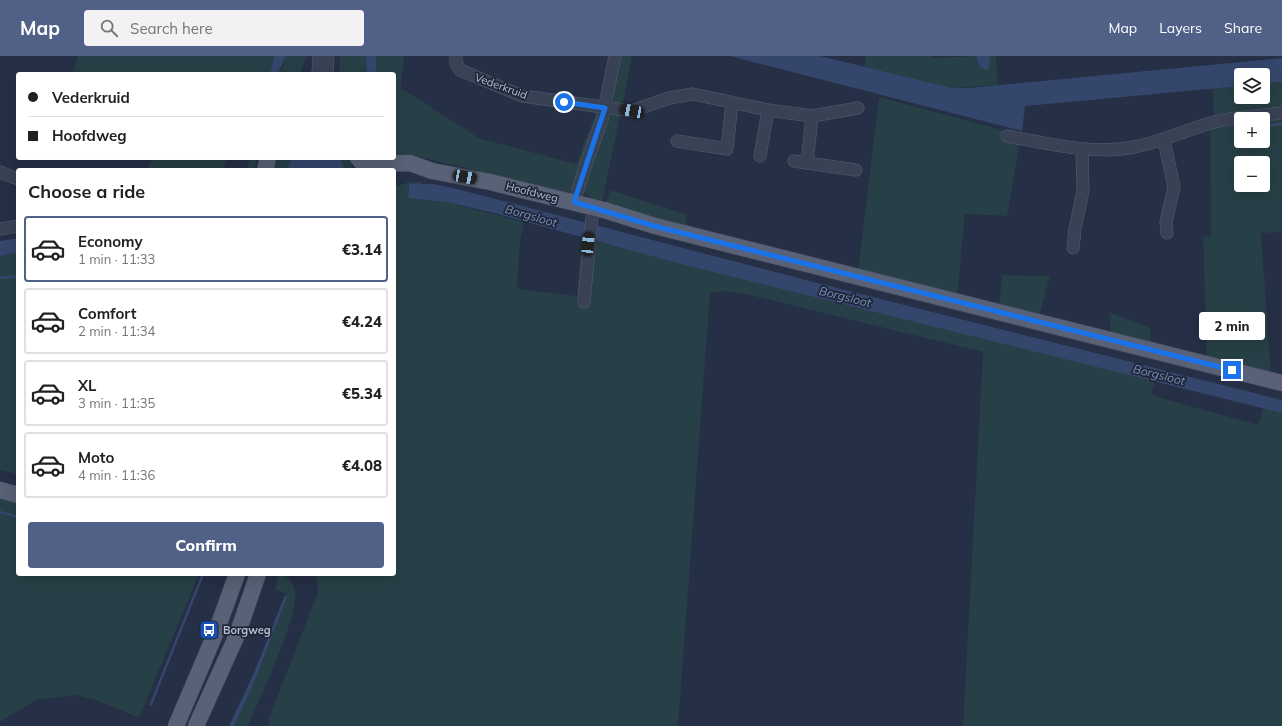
<!DOCTYPE html>
<meta charset="utf-8">
<style>
:root{--surface:#fff;--page:#f2f2f2;--text:#202124;--muted:#757577;--line:#e0e0e0;--accent:#506087}
body{margin:0;font-family:Mulish,sans-serif;background:var(--page);color:var(--text);height:100vh;display:flex;flex-direction:column;font-size:15px;white-space:nowrap}
*{box-sizing:border-box;margin:0}
p{font-size:13px;color:var(--muted)}
.icon{flex:none;width:22px;height:22px;fill:none;stroke:currentColor;stroke-width:2;stroke-linecap:round;stroke-linejoin:round}
.map{position:relative;flex:1;overflow:hidden}
.panel{position:absolute;left:16px;top:112px;width:380px;height:408px;display:flex;flex-direction:column;background:var(--surface);border-radius:4px;box-shadow:0 4px 16px #0002}
.panel>*{flex:none}
.guide{position:absolute;left:16px;top:16px;width:380px;height:88px;border-radius:4px;box-shadow:0 4px 16px #0002;display:grid;align-content:center;height:88px;padding:0 12px;background:var(--surface)}
.tools{position:absolute;left:1234px;top:12px;display:grid;gap:8px}
.tools a{display:grid;place-items:center;width:36px;height:36px;border-radius:4px;background:var(--surface);box-shadow:0 4px 16px #0002;font-size:20px}
.end{position:absolute;width:18px;height:18px;margin:-9px;border:5px solid #1a73e8;background:#fff;box-shadow:0 0 0 2px #fff}
.from{border-radius:50%}
.bubble{position:absolute;height:28px;border-radius:4px;background:var(--surface);box-shadow:0 4px 16px #0002;font-size:13px;font-weight:800;line-height:28px;text-align:center}
.car{position:absolute;width:12px;height:24px;margin:-12px -6px;border-radius:5px;box-shadow:0 0 3px 1px #0007;background:linear-gradient(#222 24%,#8ab4d8 0 40%,#222 0 76%,#8ab4d8 0 86%,#222 0)}
.guide b{display:flex;align-items:center;gap:14px;height:38px;font-size:15px}
.guide b+b{border-top:1px solid var(--line)}
.guide i{width:10px;height:10px;background:var(--text)}
ul{padding:0;list-style:none}
li{display:flex;align-items:center;gap:12px;height:66px;margin:0 8px 6px;padding:0 4px;border:2px solid var(--line);border-radius:4px}
li div{flex:1}
li b{display:block;font-size:15px}
li em{font-style:normal;font-weight:800}
li.active{border-color:var(--accent)}
li>.icon{width:36px;height:36px;stroke-width:1.5}
h2{padding:0 12px;font-size:18px;line-height:48px}
.cta{display:flex;gap:8px;margin-top:auto;padding:8px 12px}
.cta a{flex:1;height:46px;border-radius:4px;background:var(--accent);color:#fff;font-size:16px;font-weight:800;line-height:46px;text-align:center}
header{display:flex;align-items:center;gap:24px;box-sizing:border-box;height:56px;padding:0 20px;background:var(--accent);color:#fff}
header strong{font-size:19px}
nav{display:flex;gap:22px;margin-inline-start:auto;font-size:14px}
.search{width:280px;height:36px;background:var(--page);display:flex;align-items:center;gap:10px;box-sizing:border-box;padding:0 14px;border-radius:4px;color:var(--muted);font-size:15px}
.map>svg:first-child{display:block}
.green{fill:#273f46;fill-rule:evenodd}
.water{fill:#35466c}
.lines{fill:none;stroke-linecap:round;stroke-linejoin:round}
.stream{stroke:#35466c;stroke-width:2.5}
.minor-casing{stroke:#555d6f;stroke-width:13}
.major-casing{stroke:#434b5e;stroke-width:17}
.minor{stroke:#394255;stroke-width:12}
.major{stroke:#586175;stroke-width:16}
.route{stroke:#1a73e8;stroke-width:5}
.labels{text-anchor:middle;stroke-width:3.5;stroke-linejoin:round;paint-order:stroke}
.street-label{font-size:11px;fill:#b7bece;stroke:#1e273a}
.poi-label{font-size:11px;font-weight:bold;fill:#b7bece;stroke:#1e273a;text-anchor:start}
.water-label{font-size:12px;font-style:italic;fill:#7c8fb8;stroke:#1e273a}
</style>
<header>
<strong>Map</strong>
<div class="search"><svg class="icon" aria-label="search" viewBox="0 0 24 24"><circle cx="10" cy="10" r="6"/><path d="M15 15l6 6"/></svg>Search here</div>
<nav><a>Map</a><a>Layers</a><a>Share</a></nav>
</header>
<div class="map">
<svg width="1282" height="670" viewBox="0 0 1282 670">
<rect width="100%" height="100%" fill="#252f45"/>
<!-- green -->
<path class="green" d="M78 0H274L270 18H72Z
M286 0H306L300 18H276L282 12Z
M340 0H366L367 18H339Z
M376 0H404L401 32 479 82 576 108 596 57 597 56 599 59 578 118 570 135 563 137 409 98 408 104H395L394 18H376Z
M620 0H632L623 48H614L613 41Z
M866 0H931L934 2 976 0 980 12 989 11 990 0H996L998 29 952 32 864 11Z
M1282 26V54L1214 64 1213 32 1241 30V41H1263V27Z
M879 41 1021 79 1007 160 965 158 957 241 858 216Z
M611 57H619L620 60 602 146C591 143 586 142 583 131Z
M1282 61 1281 176 1261 177 1271 320 1207 304 1203 181 1211 180 1210 72 1241 65V85H1263V63ZM1241 107H1263V129H1241Z
M152 102H227L223 114H148Z
M250 102H257L254 114H247Z
M275 102H292L287 114H271Z
M340 102H349L353 114H345Z
M409 126H421L422 128H409L408 142 446 146 524 166 520 185 517 229 519 233 577 240 581 182 1155 325 1151 339 1258 369 1263 352 1282 357V670H963L983 296 746 238 722 235 710 237 678 670H269V662L318 536 317 522 312 518H394V131Z
M610 134 685 158 688 174 606 147Z
M18 197V418L0 414V200Z
M1002 219 1050 220 1039 261 999 251Z
M1109 256 1150 272 1151 289 1111 279Z
M0 441 18 445V518H199L139 662 99 645 75 639 36 644 0 666Z
M279 518C287 521 293 525 295 534 300 559 259 644 248 670H234L254 627 287 541 286 538 275 533Z"/>
<!-- water -->
<path class="water" d="M274 0H286L278 17 270 18Z
M366 0H376V18H367Z
M730 0H820L952 32H969L1282 2V26L1263 27V19H1241V30L1025 50 1022 75Z
M976 0H990L989 11 987 14 980 12Z
M292 102H340L345 114H287Z
M409 128H433L457 133 821 228 1282 344V357L677 207 490 156 446 146 408 142Z
M18 182V197L0 200V185Z
M285 539 287 541 284 549 254 627 234 670H229L254 617Z"/>
<g class="lines">
<!-- stream -->
<path class="stream" d="M1263 70 1282 68
M0 222 18 220
M0 456 18 461
M151 648 203 518"/>
<!-- minor casing -->
<g class="minor-casing">
<path id="minor" d="M456 0V7L460 14 522 40 632 55 669 42 693 38 768 54 812 60 858 52
M318 18 319 0
M327 18 328 0
M1007 80C1049 88 1092 99 1134 91 1158 87 1181 76 1204 69 1228 61 1256 60 1282 57
M1164 84 1174 131 1166 166 1167 177
M677 85 727 93 732 47
M760 100 768 54
M794 105 807 107 812 60
M807 107 856 114
M0 116 18 123
M574 146 587 105 602 64 615 0
M0 173 18 170
M1073 192 1075 173 1083 135 1082 93
M584 246 593 151"/>
</g>
<!-- major casing -->
<g class="major-casing">
<path id="major" d="M358 102 363 108 410 107 432 115 490 126 604 154 655 170 1282 327
M265 114 268 102
M0 434 18 439
M176 670 216 576 237 518
M196 670 237 579 258 518"/>
</g>
<!-- minor -->
<use href="#minor" class="minor"/>
<!-- major -->
<use href="#major" class="major"/>
</g>
<g class="lines">
<!-- route -->
<path class="route" d="M564 46 605 52 574 146 654 170 1232 314"/>
</g>
<!-- icons -->
<defs>
<g id="bus-square" transform="scale(1)"><rect x="-9" y="-9" width="18" height="18" rx="4" fill="#1a4fb4" stroke="#1e273a"/><path d="M-5-6H5V4H4V6H2V4H-2V6H-4V4H-5ZM-3.5-4V0h7V-4ZM-3.5 1.2v1.5H-2V1.2ZM2 1.2v1.5H3.5V1.2Z" fill="#fff"/></g>
</defs>
<g fill-rule="evenodd">
<use href="#bus-square" x="209" y="574"/>
</g>
<g class="labels">
<!-- street labels -->
<g class="street-label">
<text transform="translate(501 30) rotate(20)" y="4">Vederkruid</text>
<text transform="translate(532 136) rotate(14)" y="4">Hoofdweg</text>
</g>
<!-- poi labels -->
<g class="poi-label">
<text x="223" y="578">Borgweg</text>
</g>
<!-- water labels -->
<g class="water-label">
<text transform="translate(531 160) rotate(16)" y="4">Borgsloot</text>
<text transform="translate(845 241) rotate(14)" y="4">Borgsloot</text>
<text transform="translate(1159 319) rotate(14)" y="4">Borgsloot</text>
</g>
</g>
</svg>
<div class="tools">
<a><svg class="icon" aria-label="layers" viewBox="0 0 24 24"><path d="M12 4l9 5-9 5-9-5zM3 14l9 5 9-5"/></svg></a>
<a>+</a>
<a>−</a>
</div>
<i class="end from" style="left:564px;top:46px"></i>
<i class="end" style="left:1232px;top:314px"></i>
<div class="bubble" style="left:1199px;top:256px;width:66px">2 min</div>
<i class="car" style="left:632px;top:55px;rotate:281deg"></i>
<i class="car" style="left:465px;top:121px;rotate:101deg"></i>
<i class="car" style="left:588px;top:188px;rotate:5deg"></i>
<div class="guide">
<b><i class="from"></i>Vederkruid</b>
<b><i></i>Hoofdweg</b>
</div>
<section class="panel">
<h2>Choose a ride</h2>
<ul>
<li class="active"><svg class="icon" aria-label="car" viewBox="0 0 24 24"><path d="M5 17H2v-5l4-1 3-4h7l3 4 3 1v5h-3M9 17h6M6 11h13"/><circle cx="7" cy="17" r="2"/><circle cx="17" cy="17" r="2"/></svg><div><b>Economy</b><p>1 min · 11:33</p></div><em>€3.14</em></li>
<li><svg class="icon" aria-label="car" viewBox="0 0 24 24"><path d="M5 17H2v-5l4-1 3-4h7l3 4 3 1v5h-3M9 17h6M6 11h13"/><circle cx="7" cy="17" r="2"/><circle cx="17" cy="17" r="2"/></svg><div><b>Comfort</b><p>2 min · 11:34</p></div><em>€4.24</em></li>
<li><svg class="icon" aria-label="car" viewBox="0 0 24 24"><path d="M5 17H2v-5l4-1 3-4h7l3 4 3 1v5h-3M9 17h6M6 11h13"/><circle cx="7" cy="17" r="2"/><circle cx="17" cy="17" r="2"/></svg><div><b>XL</b><p>3 min · 11:35</p></div><em>€5.34</em></li>
<li><svg class="icon" aria-label="car" viewBox="0 0 24 24"><path d="M5 17H2v-5l4-1 3-4h7l3 4 3 1v5h-3M9 17h6M6 11h13"/><circle cx="7" cy="17" r="2"/><circle cx="17" cy="17" r="2"/></svg><div><b>Moto</b><p>4 min · 11:36</p></div><em>€4.08</em></li>
</ul>
<div class="cta"><a>Confirm</a></div>
</section>
</div>
